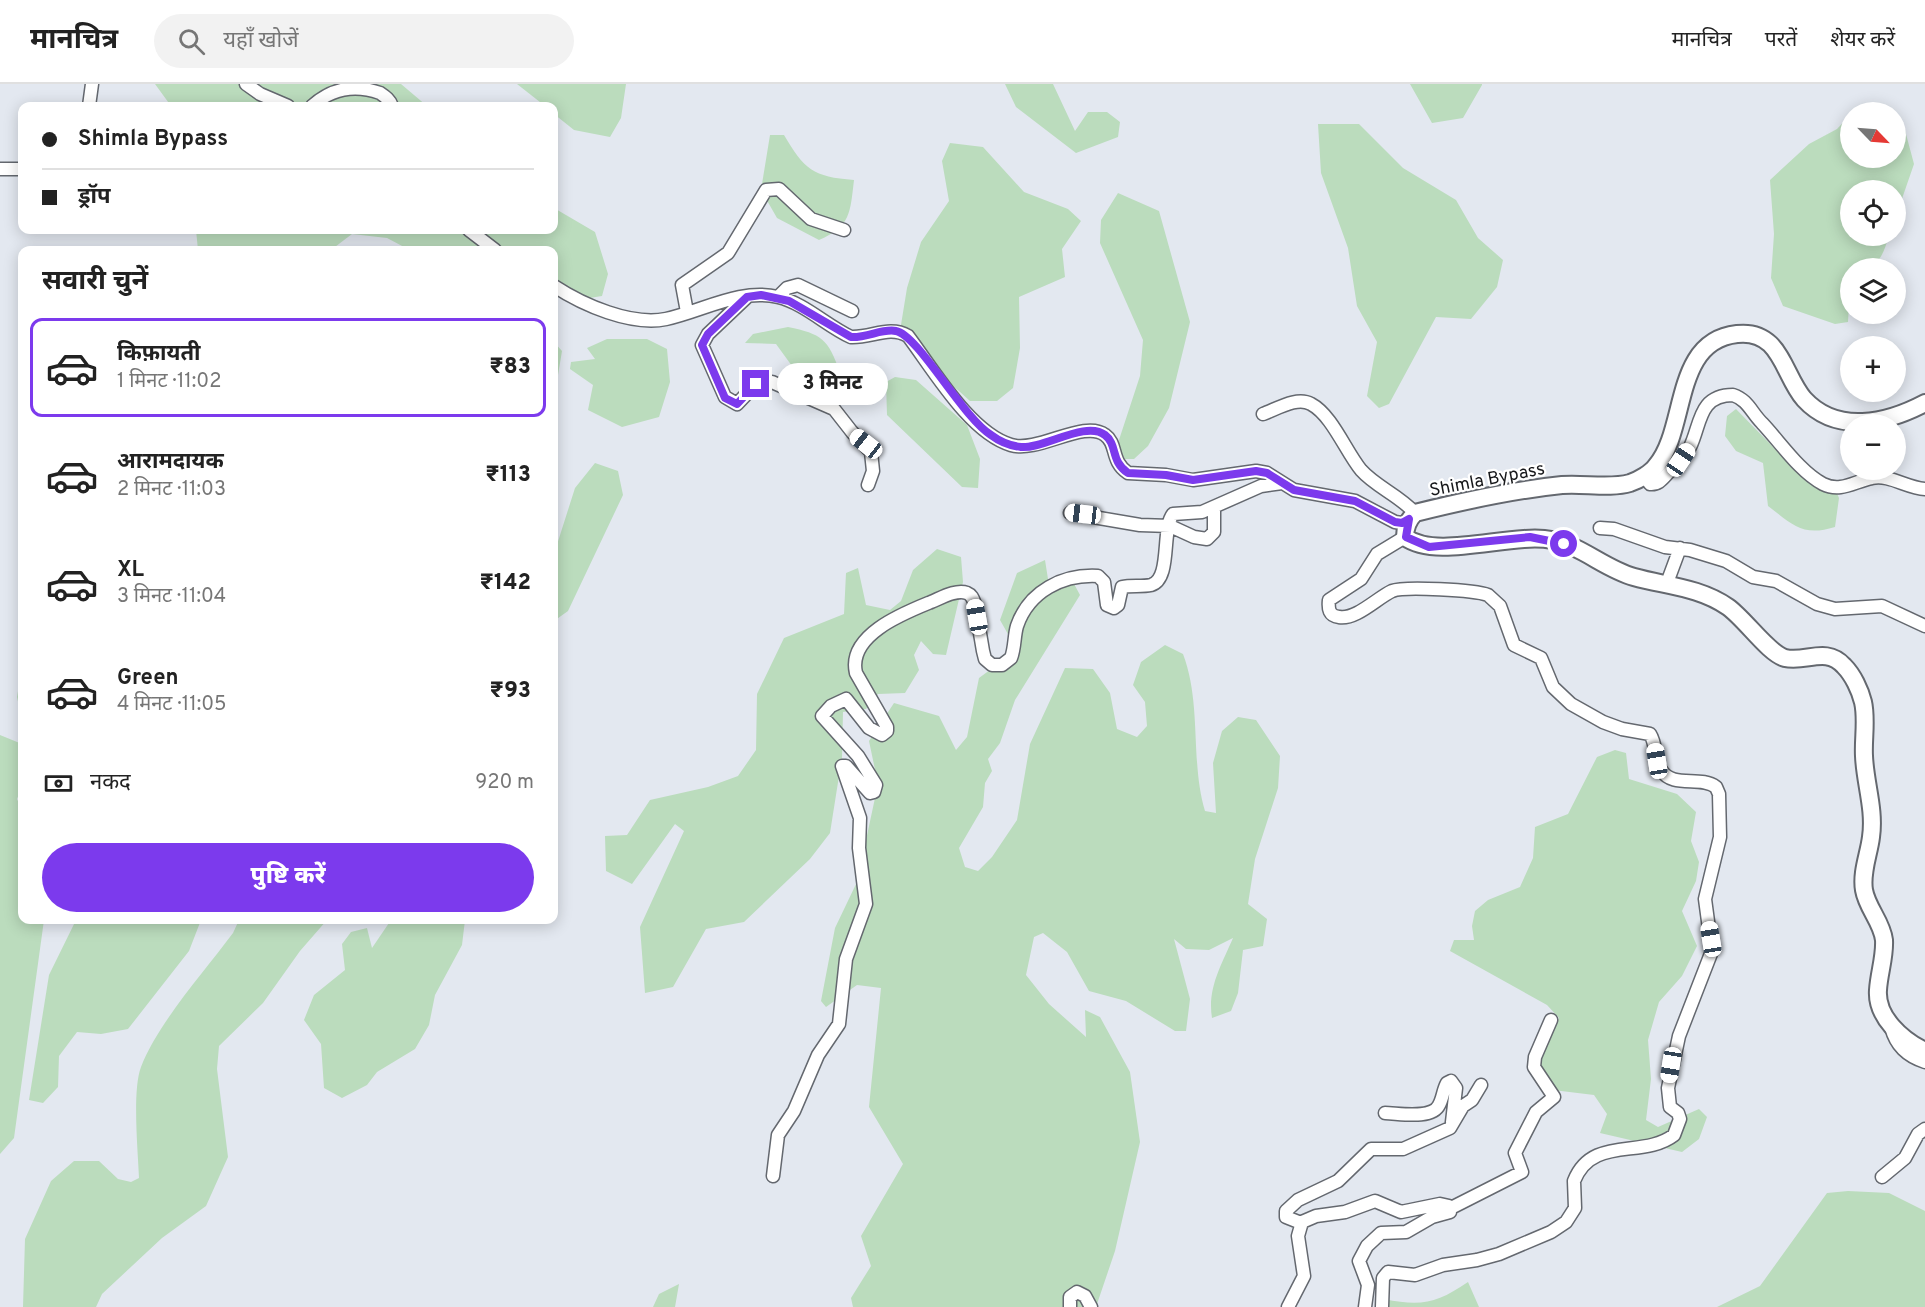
<!DOCTYPE html>
<html lang="hi">
<meta charset="utf-8">
<style>
:root{--surface:#fff;--page:#f2f2f2;--text:#222;--muted:#767676;--line:#e0e0e0;--accent:#7c3aed}
body{margin:0;font-family:Overpass,"Noto Sans Devanagari",sans-serif;background:var(--page);color:var(--text);height:100vh;display:flex;flex-direction:column;font-size:22px;white-space:nowrap}
*{box-sizing:border-box;margin:0}
p{font-size:20px;color:var(--muted)}
.icon{flex:none;width:33px;height:33px;fill:none;stroke:currentColor;stroke-width:2;stroke-linecap:round;stroke-linejoin:round}
.map{position:relative;flex:1;overflow:hidden}
.panel{position:absolute;left:18px;top:162px;width:540px;height:678px;display:flex;flex-direction:column;background:var(--surface);border-radius:12px;box-shadow:0 3px 15px #0003}
.panel>*{flex:none}
.banner{position:absolute;left:18px;top:18px;width:540px;height:132px;border-radius:12px;box-shadow:0 3px 15px #0003;display:grid;align-content:center;height:132px;padding:0 24px;background:var(--surface)}
.needle{width:39px;rotate:115deg}
.fabs{position:absolute;left:1840px;top:18px;display:grid;gap:12px}
.fabs a{display:grid;place-items:center;width:66px;height:66px;border-radius:50%;background:var(--surface);box-shadow:0 3px 15px #0003;font-size:30px}
.end{position:absolute;width:27px;height:27px;margin:-14px;border:8px solid #7c3aed;background:#fff;box-shadow:0 0 0 3px #fff}
.from{border-radius:50%}
.bubble{position:absolute;height:42px;border-radius:21px;background:var(--surface);box-shadow:0 3px 15px #0003;font-size:20px;font-weight:800;line-height:42px;text-align:center}
.car{position:absolute;width:18px;height:36px;margin:-18px -9px;border-radius:8px;box-shadow:0 0 4px 2px #0007;background:linear-gradient(#fff 24%,#345 0 40%,#fff 0 76%,#345 0 86%,#fff 0)}
.banner b{display:flex;align-items:center;gap:21px;height:57px;font-size:22px}
.banner b+b{border-top:2px solid var(--line)}
.banner i{width:15px;height:15px;background:var(--text)}
ul{padding:0;list-style:none}
li{display:flex;align-items:center;gap:18px;height:99px;margin:0 12px 9px;padding:0 12px;border:3px solid transparent;border-radius:12px}
li div{flex:1}
li b{display:block;font-size:22px}
li em{font-style:normal;font-weight:800}
li.on{border-color:var(--accent)}
li>.icon{width:54px;height:54px;stroke-width:1.5}
h2{padding:0 24px;font-size:27px;line-height:72px}
.pay{display:flex;align-items:center;gap:15px;height:66px;padding:0 24px;font-size:22px}
.pay p{margin-inline-start:auto}
.button{display:flex;gap:12px;margin-top:auto;padding:12px 24px}
.button a{flex:1;height:69px;border-radius:36px;background:var(--accent);color:#fff;font-size:24px;font-weight:800;line-height:69px;text-align:center}
header{display:flex;align-items:center;gap:36px;box-sizing:border-box;height:84px;padding:0 30px;background:var(--surface);border-bottom:2px solid var(--line)}
header strong{font-size:28px}
nav{display:flex;gap:33px;margin-inline-start:auto;font-size:21px}
.search{width:420px;height:54px;background:var(--page);display:flex;align-items:center;gap:15px;box-sizing:border-box;padding:0 21px;border-radius:33px;color:var(--muted);font-size:22px}
.map>svg:first-child{display:block}
.green{fill:#bbdcbd}
.lines{fill:none;stroke-linecap:round;stroke-linejoin:round}
.minor-casing{stroke:#64686f;stroke-width:15}
.highway-casing{stroke:#64686f;stroke-width:20}
.minor{stroke:#fff;stroke-width:12}
.highway{stroke:#fff;stroke-width:16}
.route{stroke:#7c3aed;stroke-width:8}
.labels{text-anchor:middle;stroke-width:4.5;stroke-linejoin:round;paint-order:stroke}
.street-label{font-size:18px;fill:#16171a;stroke:#fff}
</style>
<header>
<strong>मानचित्र</strong>
<div class="search"><svg class="icon" aria-label="search" viewBox="0 0 24 24"><circle cx="10" cy="10" r="6"/><path d="M15 15l6 6"/></svg>यहाँ खोजें</div>
<nav><a>मानचित्र</a><a>परतें</a><a>शेयर करें</a></nav>
</header>
<div class="map">
<svg width="1925" height="1223" viewBox="0 0 1925 1223">
<rect width="100%" height="100%" fill="#e3e8f0"/>
<!-- green -->
<path class="green" d="M155 0H401L427 22H171Z
M517 0H626L621 34 610 53 574 46 554 30V22H545Z
M1005 0H1053L1075 47 1088 28H1107L1120 38 1118 53 1076 69 1016 23Z
M1410 0H1482V1L1463 34 1432 39Z
M1851 30V74H1896V36L1903 39 1914 80 1896 132V106H1851V152H1889C1881 176 1879 184 1851 184L1848 238 1835 240 1783 222 1771 194 1774 150 1770 96 1809 60 1837 45Z
M1318 40H1359L1403 84 1456 116 1478 154 1503 176 1497 203 1471 235 1436 233 1389 320 1379 324 1367 312 1377 258 1357 222 1348 164 1321 89Z
M770 51H784C804 85 813 93 854 96 850 129 851 142 819 156L777 134 761 106Z
M950 59 983 63 1024 108 1068 125 1081 137 1062 165 1065 193 1019 213 1020 264 1013 304 997 317H970L899 253 907 204 921 158 949 117 942 77Z
M1118 109 1159 127 1190 238 1169 324 1148 362 1134 375H1124L1117 362 1140 292 1143 256 1100 159 1101 136Z
M554 124 595 148 608 190 602 212 577 216 554 212V166H403L404 163 387 154 352 150 331 166H198L196 146H554Z
M788 243C822 250 828 255 840 288L835 298 819 307 787 295 792 282 776 260 745 259 753 250Z
M607 255H647L667 265 670 298 659 333 622 343 588 326 593 301 570 285 571 278 595 275 587 264Z
M554 258 562 267 557 297 554 300Z
M895 293 916 296 967 341 980 375 978 404 962 403 887 331 886 298Z
M1736 325 1783 373 1806 390 1831 396 1839 414 1835 443C1803 453 1793 441 1768 422L1763 379 1736 367 1725 352 1727 332Z
M595 379 618 387 623 411 568 527 554 537V470L575 404Z
M937 465 961 473 963 498 946 571 933 570 921 557 914 571 919 586 905 609 878 610 866 625 843 628 842 673 830 749 810 775 744 838 706 845 673 903 645 909 640 843 684 747 675 740 632 800 606 787 605 752 627 751 650 716 708 703 738 692 756 666 757 610 784 554 844 530 846 489 858 484 866 521 890 526 901 517 913 486Z
M1045 476 1048 495 1073 498 1080 511 1015 616 1000 659 988 675 992 687 985 699 983 723 959 764 965 783 978 787 992 773 1017 736 1030 660 1065 584 1093 585 1110 609 1117 645 1137 653 1147 642 1145 618 1133 601 1141 578 1165 561 1183 570C1202 620 1190 677 1205 727L1216 729 1213 679 1222 647 1238 633 1256 636 1280 672 1278 704 1255 775 1248 820 1267 835 1263 862 1243 866 1238 909 1231 927 1212 934C1207 904 1222 880 1233 854L1209 866 1186 865 1174 855 1190 915 1186 947H1175L1126 917 1089 907 1067 868 1043 849 1034 853 1026 891 1049 920 1086 953 1085 926 1100 933 1130 988 1140 1058 1115 1167 1096 1223H853L851 1214 871 1182 861 1152 903 1080 869 1023 881 904 857 901 826 923 821 917 835 844 857 798 878 700 869 657 894 619 939 632 956 666 967 653 979 594 1017 566 1000 536 1017 489Z
M22 583V627H20L17 613Z
M0 651 22 660V703L17 715 22 726V836H44L14 1054 0 1070Z
M1615 666 1626 669 1629 695 1677 710 1696 728 1691 757 1699 778 1696 797 1682 827 1697 862 1682 892 1659 918 1648 956 1651 995 1646 1036 1658 1043 1699 1025 1707 1033 1699 1055 1682 1068 1600 1049 1607 1030 1594 1011 1553 1006 1542 994 1539 968 1559 934 1547 921 1450 867 1454 856H1474L1472 842 1475 827 1488 816 1520 803 1533 774 1535 743 1568 730 1597 673Z
M76 836H201L189 867 128 945 101 950 77 948 59 972 58 1003 43 1019 29 1016 49 891Z
M239 836H327L300 867 263 919 219 962 217 985 228 1073 206 1122 162 1154 102 1210 96 1223H23L25 1155 51 1097 74 1077H99L118 1095 131 1098 139 1094C138 1067 132 1007 141 983 158 939 204 888 233 849Z
M391 836H465L462 861 435 911 429 941 415 965 377 988 367 1001 342 1014 324 1004 321 960 304 936 314 911 345 886 342 860 351 848 367 844 372 864Z
M1848 1107 1889 1109 1925 1127V1223H1717L1760 1202 1827 1109Z
M1468 1198 1479 1223H1379L1384 1215C1422 1223 1437 1219 1468 1198Z
M679 1200 675 1223H653L659 1210Z"/>
<g class="lines">
<!-- minor casing -->
<g class="minor-casing">
<path id="minor" d="M246 0 260 10 288 22
M89 22 92 0
M312 22C332 4 354 0 380 9 386 13 390 16 392 22
M0 85H22
M469 146 495 166
M554 202C583 221 631 242 666 235 703 227 740 204 778 213 804 219 827 242 851 253 872 254 889 241 908 252 933 285 970 349 1011 361 1039 369 1084 335 1105 351 1118 360 1110 377 1128 389L1166 391 1193 396 1256 387 1267 389 1294 406 1355 417 1395 438 1402 439 1409 435
M747 213 708 250 702 261 725 313 737 320 756 300 772 298 834 325 852 348 871 368 873 387 868 401
M778 213 787 204 798 201 852 227
M687 228 682 201 728 169 766 106 779 105 811 135 844 146
M1263 330C1277 325 1297 312 1311 320 1332 331 1346 368 1361 386 1376 403 1399 411 1415 429
M1644 392 1650 400C1659 401 1663 394 1669 388 1677 381 1685 373 1690 363 1701 341 1698 311 1733 311 1748 316 1751 328 1762 339 1780 358 1800 388 1823 400 1841 409 1855 397 1872 394 1889 390 1907 404 1925 405
M1070 429 1140 441 1170 442 1194 453 1207 455 1214 448V423
M1600 444 1614 445 1665 463 1690 466 1726 477 1753 493 1776 497 1817 520 1835 525 1882 522 1925 542
M1667 499 1680 464
M1891 943C1896 962 1907 972 1925 978
M1385 1029C1398 1029 1432 1036 1439 1021 1443 1014 1443 1006 1447 999L1451 997 1456 1004 1452 1038
M773 1092 778 1051 794 1027 818 971 839 940 846 875 866 820 859 764 860 734 842 682H846L870 709 874 708 876 701 858 672 822 632 831 622 846 615 869 644 882 651 887 647V643L856 589C847 551 904 529 931 518 941 514 956 505 967 509 972 511 973 515 975 520L983 567 985 575 992 581H1002L1011 574C1015 564 1014 552 1017 542 1029 507 1063 490 1098 492L1104 498 1107 521 1114 524 1118 521 1122 503C1131 501 1142 503 1151 501 1172 495 1161 445 1173 430L1202 428 1261 402 1282 399
M1882 1093 1905 1074 1918 1050 1925 1045
M1451 1124 1522 1088 1515 1069 1536 1028 1554 1013 1534 983 1535 973 1551 936
M1301 1139 1286 1133V1127L1298 1116 1338 1097 1371 1065H1403L1450 1044 1463 1022 1472 1016 1481 1001
M1070 1223V1213L1077 1208 1085 1212 1091 1223
M1288 1223 1304 1192 1298 1152 1302 1138 1316 1132 1345 1128 1375 1117 1401 1128 1440 1120 1449 1122 1450 1128 1432 1133 1406 1148 1381 1149 1367 1162 1359 1177 1368 1201 1365 1223
M1382 1223 1383 1194 1388 1188 1415 1191 1443 1181 1477 1176 1499 1170 1551 1148 1566 1138 1575 1124 1574 1097C1592 1051 1643 1075 1674 1051L1680 1035 1678 1029 1670 1023 1668 1004 1679 952 1712 867 1705 815 1720 753 1719 710 1716 703C1700 691 1673 705 1661 686 1654 675 1657 661 1650 650L1622 645 1603 638 1571 620 1553 603 1541 574 1514 561 1500 522 1488 511C1475 506 1404 502 1392 507 1377 514 1356 536 1339 533 1329 532 1328 525 1329 516L1361 495 1377 470 1405 453"/>
</g>
<!-- highway casing -->
<g class="highway-casing">
<path id="highway" d="M1925 319C1887 339 1837 351 1804 315 1783 291 1781 245 1737 250 1672 257 1688 345 1656 382 1651 389 1639 396 1630 399 1610 405 1583 399 1562 401 1513 406 1463 417 1415 429 1408 436 1405 443 1405 453 1437 477 1512 448 1552 456 1582 462 1605 485 1634 493 1666 502 1699 503 1728 523 1745 535 1769 570 1785 574 1806 579 1826 562 1844 582 1853 591 1860 606 1863 618 1867 635 1863 655 1864 672 1865 699 1875 725 1871 753 1869 770 1861 788 1864 806 1867 824 1882 838 1884 856 1885 873 1879 889 1878 906 1876 933 1902 956 1925 967"/>
</g>
<!-- minor -->
<use href="#minor" class="minor"/>
<!-- highway -->
<use href="#highway" class="highway"/>
</g>
<g class="lines">
<!-- route -->
<path class="route" d="M756 300 737 320 725 314 702 261 708 250 747 213 761 211 789 217 851 253C867 254 883 244 896 247 918 251 963 334 991 351 999 357 1011 362 1021 363 1044 365 1086 336 1105 351 1118 361 1110 377 1128 389L1166 391 1193 396 1256 387 1267 389 1294 406 1355 417 1395 438 1402 439 1409 435 1406 453 1429 463 1530 453 1564 460"/>
</g>
<g class="labels">
<!-- street labels -->
<g class="street-label">
<text transform="translate(1487 395) rotate(-11)" y="6">Shimla Bypass</text>
</g>
</g>
</svg>
<div class="fabs">
<a><svg class="needle" viewBox="-14 -14 28 28"><path d="M0-13l5 13h-10z" fill="#e53935"/><path d="M0 13l5-13h-10z" fill="#767676"/></svg></a>
<a><svg class="icon" aria-label="locate" viewBox="0 0 24 24"><circle cx="12" cy="12" r="6"/><path d="M12 2v4M12 18v4M2 12h4M18 12h4"/></svg></a>
<a><svg class="icon" aria-label="layers" viewBox="0 0 24 24"><path d="M12 4l9 5-9 5-9-5zM3 14l9 5 9-5"/></svg></a>
<a>+</a>
<a>−</a>
</div>
<i class="end from" style="left:1564px;top:460px"></i>
<i class="end" style="left:756px;top:300px"></i>
<div class="bubble" style="left:777px;top:279px;width:111px">3 मिनट</div>
<i class="car" style="left:866px;top:360px;rotate:308deg"></i>
<i class="car" style="left:1681px;top:376px;rotate:34deg"></i>
<i class="car" style="left:1083px;top:430px;rotate:277deg"></i>
<i class="car" style="left:977px;top:533px;rotate:350deg"></i>
<i class="car" style="left:1657px;top:677px;rotate:351deg"></i>
<i class="car" style="left:1711px;top:855px;rotate:351deg"></i>
<i class="car" style="left:1671px;top:981px;rotate:189deg"></i>
<div class="banner">
<b><i class="from"></i>Shimla Bypass</b>
<b><i></i>ड्रॉप</b>
</div>
<section class="panel">
<h2>सवारी चुनें</h2>
<ul>
<li class="on"><svg class="icon" aria-label="car" viewBox="0 0 24 24"><path d="M5 17H2v-5l4-1 3-4h7l3 4 3 1v5h-3M9 17h6M6 11h13"/><circle cx="7" cy="17" r="2"/><circle cx="17" cy="17" r="2"/></svg><div><b>किफ़ायती</b><p>1 मिनट · 11:02</p></div><em>₹83</em></li>
<li><svg class="icon" aria-label="car" viewBox="0 0 24 24"><path d="M5 17H2v-5l4-1 3-4h7l3 4 3 1v5h-3M9 17h6M6 11h13"/><circle cx="7" cy="17" r="2"/><circle cx="17" cy="17" r="2"/></svg><div><b>आरामदायक</b><p>2 मिनट · 11:03</p></div><em>₹113</em></li>
<li><svg class="icon" aria-label="car" viewBox="0 0 24 24"><path d="M5 17H2v-5l4-1 3-4h7l3 4 3 1v5h-3M9 17h6M6 11h13"/><circle cx="7" cy="17" r="2"/><circle cx="17" cy="17" r="2"/></svg><div><b>XL</b><p>3 मिनट · 11:04</p></div><em>₹142</em></li>
<li><svg class="icon" aria-label="car" viewBox="0 0 24 24"><path d="M5 17H2v-5l4-1 3-4h7l3 4 3 1v5h-3M9 17h6M6 11h13"/><circle cx="7" cy="17" r="2"/><circle cx="17" cy="17" r="2"/></svg><div><b>Green</b><p>4 मिनट · 11:05</p></div><em>₹93</em></li>
</ul>
<div class="pay"><svg class="icon" aria-label="cash" viewBox="0 0 24 24"><path d="M3 7h18v10H3z"/><circle cx="12" cy="12" r="2"/></svg>नकद<p>920 m</p></div>
<div class="button"><a>पुष्टि करें</a></div>
</section>
</div>
